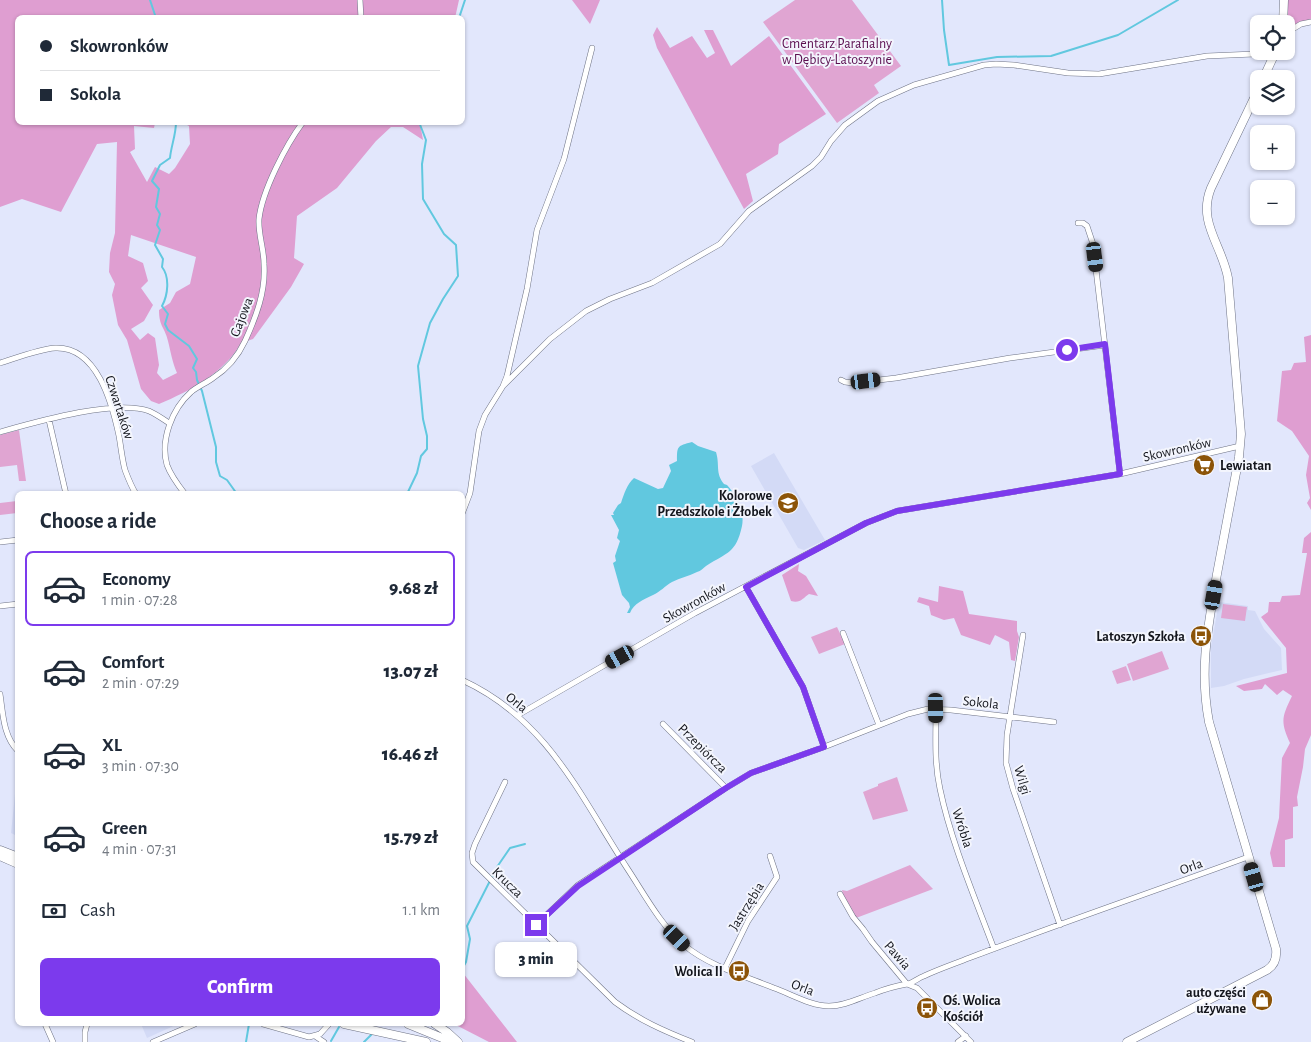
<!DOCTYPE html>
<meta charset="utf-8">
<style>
:root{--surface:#fff;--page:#f2f2f3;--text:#1f2937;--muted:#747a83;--line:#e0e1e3;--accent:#7c3aed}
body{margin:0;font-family:"Alegreya Sans",sans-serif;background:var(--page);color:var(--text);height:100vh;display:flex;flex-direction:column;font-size:19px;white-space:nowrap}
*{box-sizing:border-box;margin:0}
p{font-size:16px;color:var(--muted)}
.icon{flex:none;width:28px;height:28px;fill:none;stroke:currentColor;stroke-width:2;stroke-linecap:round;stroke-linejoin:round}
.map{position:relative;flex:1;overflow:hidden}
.sheet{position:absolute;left:15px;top:491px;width:450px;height:535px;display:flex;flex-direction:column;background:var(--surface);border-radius:8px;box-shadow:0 1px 4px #0004}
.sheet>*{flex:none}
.hud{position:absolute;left:15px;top:15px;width:450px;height:110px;border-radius:8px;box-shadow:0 1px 4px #0004;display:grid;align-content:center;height:110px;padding:0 25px;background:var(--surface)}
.buttons{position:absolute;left:1250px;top:15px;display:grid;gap:10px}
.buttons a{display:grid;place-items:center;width:45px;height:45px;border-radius:8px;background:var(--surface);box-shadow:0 1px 4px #0004;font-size:25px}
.end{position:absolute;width:22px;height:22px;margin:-11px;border:6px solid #7c3aed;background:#fff;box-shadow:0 0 0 2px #fff}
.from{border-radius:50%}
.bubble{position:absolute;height:35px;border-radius:8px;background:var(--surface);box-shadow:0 1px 4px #0004;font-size:16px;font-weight:800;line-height:35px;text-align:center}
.car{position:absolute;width:15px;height:30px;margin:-15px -8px;border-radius:6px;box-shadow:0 0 4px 1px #0007;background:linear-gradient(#222 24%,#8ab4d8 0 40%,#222 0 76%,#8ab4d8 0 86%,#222 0)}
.hud b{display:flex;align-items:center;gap:18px;height:48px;font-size:19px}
.hud b+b{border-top:1px solid var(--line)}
.hud i{width:12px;height:12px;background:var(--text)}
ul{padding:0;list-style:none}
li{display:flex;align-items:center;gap:15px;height:75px;margin:0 10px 8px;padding:0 15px;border:2px solid transparent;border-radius:8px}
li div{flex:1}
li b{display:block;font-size:19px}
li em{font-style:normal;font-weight:800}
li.current{border-color:var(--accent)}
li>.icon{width:45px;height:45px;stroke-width:1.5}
h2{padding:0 25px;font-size:22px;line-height:60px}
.pay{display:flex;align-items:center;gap:12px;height:55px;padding:0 25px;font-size:19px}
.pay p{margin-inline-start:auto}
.primary-button{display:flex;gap:10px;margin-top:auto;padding:10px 25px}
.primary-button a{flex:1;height:58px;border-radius:8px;background:var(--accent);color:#fff;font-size:20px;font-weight:800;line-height:58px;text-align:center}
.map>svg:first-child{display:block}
.built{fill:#d3daf6}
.green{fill:#e0a5d2}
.forest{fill:#df9ed1;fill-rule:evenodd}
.water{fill:#61c8df}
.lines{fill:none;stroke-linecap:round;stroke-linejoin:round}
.stream{stroke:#61c8df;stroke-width:2}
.street-casing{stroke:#6e7385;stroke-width:6}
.secondary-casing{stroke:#6e7385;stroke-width:9}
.primary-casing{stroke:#6e7385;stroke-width:9}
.street{stroke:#fff;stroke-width:5}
.secondary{stroke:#fff;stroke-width:8}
.primary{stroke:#fff;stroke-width:8}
.route{stroke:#7c3aed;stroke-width:6}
.labels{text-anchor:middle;stroke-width:4;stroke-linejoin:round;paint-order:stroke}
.park-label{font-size:14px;fill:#5b0f50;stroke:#f3f5fd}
.street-label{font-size:14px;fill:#14161d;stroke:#f3f5fd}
.poi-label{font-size:14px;font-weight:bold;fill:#14161d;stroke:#f3f5fd;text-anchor:end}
</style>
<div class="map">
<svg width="1311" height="1042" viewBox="0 0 1311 1042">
<rect width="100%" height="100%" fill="#e2e7fc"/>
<!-- built -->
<path class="built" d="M774 453 825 540 804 550 798 548 751 466Z
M1219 602 1248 606V610L1255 611 1264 629 1281 648 1282 670 1244 679 1224 686 1211 688V647Z
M15 756 18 759 17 836 11 833 15 794Z
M141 1024H178L147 1038Z"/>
<!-- green -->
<path class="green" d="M795 0H852L901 66 874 85 879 93 837 123 763 22Z
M19 430 26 481H19L17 465 0 467V435Z
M17 501V513L0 515V503Z
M1223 604 1247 607 1245 621 1221 618Z
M837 627 845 644 819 654 811 637Z
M1162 651 1169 669 1133 681 1127 664Z
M1126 666 1131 680 1117 684 1112 671Z
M897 777 908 811 873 820 863 792 878 786V784Z
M910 865 933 889 856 918 843 895 842 890 847 891Z"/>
<!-- forest -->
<path class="forest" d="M0 0H459L455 18H18V122L155 123 154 128 134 126 135 149 130 152 147 182 155 167 169 174 175 168 190 144 189 126 183 123H420L423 140 403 127H391L376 141 337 188 297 216 294 258 304 264 291 287 253 339 241 343C224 373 190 391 159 404L151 401 141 389 127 340 118 325 112 295 115 284 109 272 110 253 115 233 117 142 97 144 61 212 22 199 0 207ZM131 235 196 257 190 284 176 292 170 303 159 310C159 327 165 327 168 341 171 353 172 361 177 373L163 380 157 373 159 365 155 338 148 333 140 340 131 329 144 321 153 305 141 288 148 281 143 263 128 256Z
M572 0H600L590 24Z
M1287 0H1311V19L1287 27Z
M657 27 670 48 692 36 707 58 715 53 704 30H713L731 66 769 36 826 114 779 144 778 154 746 174 753 201 744 209 657 48 653 35Z
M1311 335V510L1307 503 1310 498 1306 475 1309 456 1292 431 1277 421 1282 371 1291 370 1294 363 1306 362 1304 337Z
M1311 532V735L1305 749 1303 767 1297 797 1298 806 1293 807V838L1285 840V867H1273L1270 853 1279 818 1282 758 1290 743C1280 721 1282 717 1292 696L1283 690 1277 695 1265 684 1262 689 1244 691 1236 686 1287 673 1286 648 1261 617 1268 612 1269 602H1280L1282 596 1300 595 1307 553H1302L1304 538Z
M799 564 798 571 806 576 818 596 809 594C803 598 800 604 791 601L782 575Z
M939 586 963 591 969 614 1017 621V631L1019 637 1015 661 1011 660 1009 642 995 635 990 645 961 635 954 618 944 620 931 615 929 606 917 602 919 597 938 602Z
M463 973 517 1042H489L454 1024H462Z"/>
<!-- water -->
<path class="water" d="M692 442 698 446 716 452C720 465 715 473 724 484L727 485C736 495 745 511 742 526 736 553 728 552 706 566 703 568 701 571 697 572 689 576 680 578 672 582 665 586 660 592 653 595 643 600 634 603 630 613H627L630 607 629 603 622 595 613 563 616 561 615 556 620 541 617 538 619 530 611 515H614L613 513 618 505 621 503C624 494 627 484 634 478L658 489 663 488 671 471 669 465 677 461C677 446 677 446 692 442Z"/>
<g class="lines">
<!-- stream -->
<path class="stream" d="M150 0 156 18
M942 0 944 30 949 65 997 57 1051 56 1118 35 1178 0
M459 18 465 0
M176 122C176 135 171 146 170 158L160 165 152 181 159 189 156 207 160 214 157 225 160 230 155 245 163 259 162 267C170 277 168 295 162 306L168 314 165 324 168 330 189 346 197 359 193 368 196 372 197 380 202 391 216 447V462L220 476 227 480 237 494
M407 494 417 473 421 456 427 449V436L423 419 418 366 430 323 443 299 458 276 456 245 444 234 423 199 422 164 426 140 419 122
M462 969 466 962 470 939 467 926 497 867 510 848 525 844
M331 1041 339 1027
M246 1042 249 1024
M364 1042 372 1034"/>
<!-- street casing -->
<g class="street-casing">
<path id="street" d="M360 0 361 18
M1286 33 1301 24 1311 22
M1078 223H1083L1087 226 1093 244 1120 474
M0 363C16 358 40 349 55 348 97 346 112 403 119 436 121 447 122 459 125 470 128 478 131 486 136 494
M841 380 845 382 853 383 896 378 1010 358 1105 345
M503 386 550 339 586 311 610 299 652 283 720 244 749 211 812 166 821 157 831 141 845 125 878 101 914 85 984 65 996 64 1014 65 1068 73 1099 74 1207 56 1276 53
M49 420 66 494
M0 432C36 422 115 399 149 411 156 414 163 419 169 423
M185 494C178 485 171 476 167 465 160 440 172 409 191 392 197 387 206 383 213 378 227 369 238 356 245 341 256 317 266 291 264 264 264 249 258 234 259 219 262 191 286 145 303 122
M462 514 470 493 479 431 485 415 503 386 507 376 527 289 537 230 564 159 592 48
M0 542 18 540
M746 587 803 687 824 747
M0 606 18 604
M843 633 879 725
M1023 635 1007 735 1006 763 1013 789 1060 925
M462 680C547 719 579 794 627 868 643 892 661 926 684 945 709 966 744 976 774 988 791 994 811 1006 829 1006 845 1006 859 998 875 993 885 989 896 986 907 984 913 983 918 978 924 976 939 969 954 964 969 958 1061 923 1155 891 1248 857
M0 694C3 713 3 736 18 751
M936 708C936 735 934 762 940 789 951 842 975 898 994 949
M518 715 695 613 866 523 897 511 1120 474 1240 446
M663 724 726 788
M505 782 475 844 472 853 473 862 615 1002C639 1020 664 1031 692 1042
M840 894 853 917 863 929 872 942 907 984 917 988 971 1042
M536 925 578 885 726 788 751 773 824 747 908 714 928 709 951 710 1054 722
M725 968 748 921 777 877 770 856
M45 1024 53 1042
M263 1024 309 1037 320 1034 329 1024
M315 1036 324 1042
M85 1042V1032L87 1024
M153 1042 195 1024
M958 1042 966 1036"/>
</g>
<!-- secondary casing -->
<g class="secondary-casing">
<path id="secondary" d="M1283 24 1284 0
M1263 79 1276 51
M1127 1042 1267 970C1275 965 1277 958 1276 949L1209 722C1199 669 1208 627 1217 574 1224 535 1232 496 1239 457L1241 434 1228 278C1222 245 1197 222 1211 188L1259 88"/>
</g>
<!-- primary casing -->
<g class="primary-casing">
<path id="primary" d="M0 850 18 857
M0 856 18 864
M344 1024 426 1042
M408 1024 452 1042
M435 1024 447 1032 458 1042"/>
</g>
<!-- street -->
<use href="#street" class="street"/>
<!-- secondary -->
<use href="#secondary" class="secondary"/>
<!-- primary -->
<use href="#primary" class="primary"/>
</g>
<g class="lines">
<!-- route -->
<path class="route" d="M536 925 578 886 726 788 751 773 824 747 803 687 746 587 866 523 897 511 1120 474 1105 344 1067 350"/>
</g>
<!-- icons -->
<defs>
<g id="supermarket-disc" transform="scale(1.125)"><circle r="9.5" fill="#8c5408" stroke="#f3f5fd"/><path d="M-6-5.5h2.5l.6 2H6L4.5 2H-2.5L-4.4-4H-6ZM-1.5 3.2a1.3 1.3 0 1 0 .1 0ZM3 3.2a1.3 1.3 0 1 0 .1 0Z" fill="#fff"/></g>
<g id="school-disc" transform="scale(1.125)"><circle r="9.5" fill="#8c5408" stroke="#f3f5fd"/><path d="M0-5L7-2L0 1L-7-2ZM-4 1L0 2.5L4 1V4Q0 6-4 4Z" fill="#fff"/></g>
<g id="bus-disc" transform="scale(1.125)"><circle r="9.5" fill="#8c5408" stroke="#f3f5fd"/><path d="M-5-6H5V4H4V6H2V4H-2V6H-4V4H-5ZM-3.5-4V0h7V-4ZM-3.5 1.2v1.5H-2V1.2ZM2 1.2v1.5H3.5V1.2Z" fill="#fff"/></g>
<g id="shop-disc" transform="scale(1.125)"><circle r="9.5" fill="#8c5408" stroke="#f3f5fd"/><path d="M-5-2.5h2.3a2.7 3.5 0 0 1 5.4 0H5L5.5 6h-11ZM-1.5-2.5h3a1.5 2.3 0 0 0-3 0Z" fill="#fff"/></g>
</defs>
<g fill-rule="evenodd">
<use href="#supermarket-disc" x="1204" y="465"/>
<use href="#school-disc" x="788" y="503"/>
<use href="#bus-disc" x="1201" y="636"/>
<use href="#bus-disc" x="739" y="971"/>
<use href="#shop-disc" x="1262" y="1000"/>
<use href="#bus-disc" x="927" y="1008"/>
</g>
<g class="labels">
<!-- park labels -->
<g class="park-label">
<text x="837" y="48">Cmentarz Parafialny<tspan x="837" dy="16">w Dębicy-Latoszynie</tspan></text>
</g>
<!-- street labels -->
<g class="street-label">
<text transform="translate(241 317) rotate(-69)" y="5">Gajowa</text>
<text transform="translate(120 407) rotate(72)" y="5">Czwartaków</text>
<text transform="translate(1177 449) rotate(-13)" y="5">Skowronków</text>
<text transform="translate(694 602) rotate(-29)" y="5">Skowronków</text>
<text transform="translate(517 702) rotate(38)" y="5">Orla</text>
<text transform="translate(981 702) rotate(6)" y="5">Sokola</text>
<text transform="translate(703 748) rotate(45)" y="5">Przepiórcza</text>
<text transform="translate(1023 780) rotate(74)" y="5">Wilgi</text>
<text transform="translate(963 828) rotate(72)" y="5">Wróbla</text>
<text transform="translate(1191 866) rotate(-20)" y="5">Orla</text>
<text transform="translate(508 882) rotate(44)" y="5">Krucza</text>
<text transform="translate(746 906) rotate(-58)" y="5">Jastrzębia</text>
<text transform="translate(898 955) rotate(49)" y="5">Pawia</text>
<text transform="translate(803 987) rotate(21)" y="5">Orla</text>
</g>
<!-- poi labels -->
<g class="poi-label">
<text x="1220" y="470" text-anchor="start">Lewiatan</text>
<text x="772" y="500">Kolorowe<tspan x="772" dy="16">Przedszkole i Żłobek</tspan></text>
<text x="1185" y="641">Latoszyn Szkoła</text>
<text x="723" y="976">Wolica II</text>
<text x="1246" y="997">auto części<tspan x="1246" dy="16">używane</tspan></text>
<text x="943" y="1005" text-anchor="start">Oś. Wolica<tspan x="943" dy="16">Kościół</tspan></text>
</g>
</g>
</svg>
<div class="buttons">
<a><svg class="icon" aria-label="locate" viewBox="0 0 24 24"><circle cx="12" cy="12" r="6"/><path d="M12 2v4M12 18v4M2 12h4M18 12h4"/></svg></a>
<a><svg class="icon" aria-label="layers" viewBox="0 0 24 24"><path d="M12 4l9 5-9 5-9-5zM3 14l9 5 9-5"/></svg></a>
<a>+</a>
<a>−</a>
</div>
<i class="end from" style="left:1067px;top:350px"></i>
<i class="end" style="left:536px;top:925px"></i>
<div class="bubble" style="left:495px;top:942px;width:82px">3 min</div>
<i class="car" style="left:1095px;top:257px;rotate:173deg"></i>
<i class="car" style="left:866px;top:381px;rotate:83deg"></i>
<i class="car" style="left:1214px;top:595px;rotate:10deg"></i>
<i class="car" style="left:620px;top:657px;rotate:241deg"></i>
<i class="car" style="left:936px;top:708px;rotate:179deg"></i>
<i class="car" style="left:1254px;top:877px;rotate:344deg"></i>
<i class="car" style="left:677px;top:938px;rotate:135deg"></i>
<div class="hud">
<b><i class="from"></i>Skowronków</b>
<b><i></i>Sokola</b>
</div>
<section class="sheet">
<h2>Choose a ride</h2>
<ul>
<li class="current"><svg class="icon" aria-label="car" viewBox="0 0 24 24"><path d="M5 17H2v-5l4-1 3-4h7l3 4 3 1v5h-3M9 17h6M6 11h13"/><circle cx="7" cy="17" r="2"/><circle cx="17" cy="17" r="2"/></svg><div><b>Economy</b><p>1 min · 07:28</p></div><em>9.68 zł</em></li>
<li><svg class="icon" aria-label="car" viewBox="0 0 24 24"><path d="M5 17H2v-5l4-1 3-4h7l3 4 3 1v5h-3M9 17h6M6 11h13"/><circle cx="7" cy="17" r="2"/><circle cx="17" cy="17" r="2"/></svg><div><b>Comfort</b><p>2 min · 07:29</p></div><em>13.07 zł</em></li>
<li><svg class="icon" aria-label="car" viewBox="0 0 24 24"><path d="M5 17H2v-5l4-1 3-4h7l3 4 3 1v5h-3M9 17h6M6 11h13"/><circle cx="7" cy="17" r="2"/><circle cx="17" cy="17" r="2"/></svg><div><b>XL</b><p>3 min · 07:30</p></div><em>16.46 zł</em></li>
<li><svg class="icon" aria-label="car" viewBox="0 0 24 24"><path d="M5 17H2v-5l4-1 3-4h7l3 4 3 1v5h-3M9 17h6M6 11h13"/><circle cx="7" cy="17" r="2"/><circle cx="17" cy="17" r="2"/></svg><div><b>Green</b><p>4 min · 07:31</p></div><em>15.79 zł</em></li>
</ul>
<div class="pay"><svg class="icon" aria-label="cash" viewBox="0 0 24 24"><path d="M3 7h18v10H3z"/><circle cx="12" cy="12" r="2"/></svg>Cash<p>1.1 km</p></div>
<div class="primary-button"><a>Confirm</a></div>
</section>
</div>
